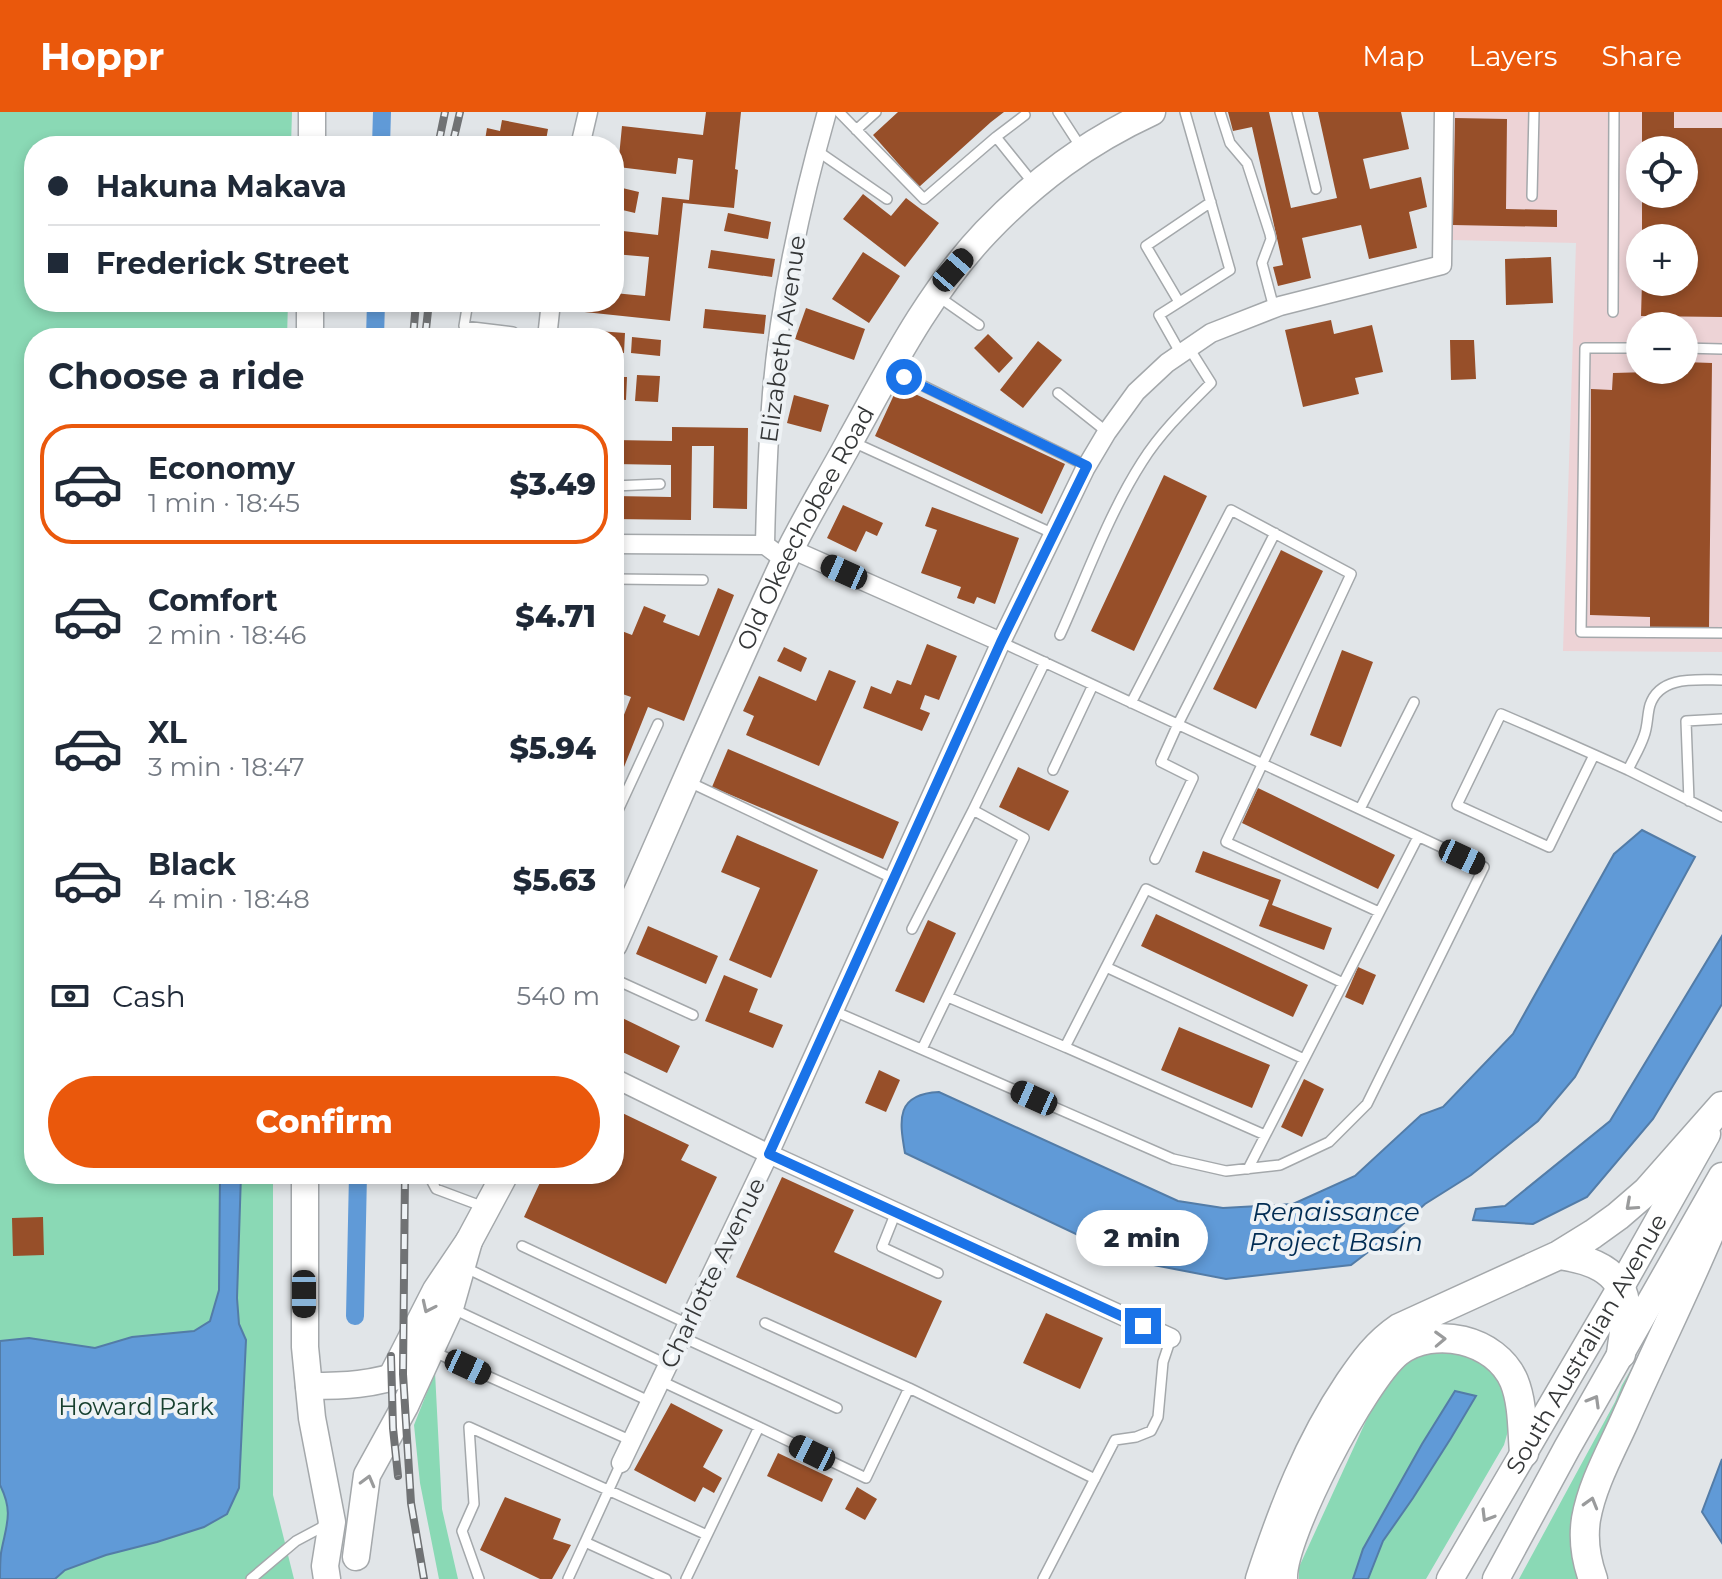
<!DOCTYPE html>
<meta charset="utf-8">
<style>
:root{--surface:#fff;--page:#f2f2f3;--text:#1f2937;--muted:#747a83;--line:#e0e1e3;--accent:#ea580c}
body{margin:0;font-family:Montserrat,sans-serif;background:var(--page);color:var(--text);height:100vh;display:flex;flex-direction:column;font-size:30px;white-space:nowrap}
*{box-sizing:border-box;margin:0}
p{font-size:26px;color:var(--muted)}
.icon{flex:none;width:44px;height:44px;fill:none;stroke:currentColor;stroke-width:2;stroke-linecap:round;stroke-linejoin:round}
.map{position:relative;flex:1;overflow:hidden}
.details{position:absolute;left:24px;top:216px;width:600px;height:856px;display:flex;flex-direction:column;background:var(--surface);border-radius:32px;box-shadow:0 4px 12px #0003}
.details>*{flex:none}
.banner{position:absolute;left:24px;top:24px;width:600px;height:176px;border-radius:32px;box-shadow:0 4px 12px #0003;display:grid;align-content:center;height:176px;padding:0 24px;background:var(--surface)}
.controls{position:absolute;left:1626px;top:24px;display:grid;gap:16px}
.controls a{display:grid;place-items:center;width:72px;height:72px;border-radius:50%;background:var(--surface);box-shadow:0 4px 12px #0003;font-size:40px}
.end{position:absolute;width:36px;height:36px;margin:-18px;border:10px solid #1a73e8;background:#fff;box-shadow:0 0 0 4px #fff}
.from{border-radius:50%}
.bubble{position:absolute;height:56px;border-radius:28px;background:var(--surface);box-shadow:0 4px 12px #0003;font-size:26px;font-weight:800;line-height:56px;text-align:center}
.car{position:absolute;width:24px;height:48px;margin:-24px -12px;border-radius:10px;box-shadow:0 0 6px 2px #0007;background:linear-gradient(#222 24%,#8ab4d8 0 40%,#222 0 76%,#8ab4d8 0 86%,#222 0)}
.banner b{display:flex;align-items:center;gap:28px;height:76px;font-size:30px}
.banner b+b{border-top:2px solid var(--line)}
.banner i{width:20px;height:20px;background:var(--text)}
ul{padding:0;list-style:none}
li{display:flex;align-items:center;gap:24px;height:120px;margin:0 16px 12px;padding:0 8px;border:4px solid transparent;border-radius:32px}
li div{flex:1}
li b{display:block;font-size:30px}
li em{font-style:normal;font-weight:800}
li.on{border-color:var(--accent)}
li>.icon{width:72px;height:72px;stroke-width:1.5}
h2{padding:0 24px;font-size:36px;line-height:96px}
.pay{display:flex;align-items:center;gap:20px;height:88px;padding:0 24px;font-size:30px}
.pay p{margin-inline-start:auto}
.cta{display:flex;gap:16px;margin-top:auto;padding:16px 24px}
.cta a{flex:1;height:92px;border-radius:48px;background:var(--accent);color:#fff;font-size:32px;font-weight:800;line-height:92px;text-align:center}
header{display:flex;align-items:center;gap:48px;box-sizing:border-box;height:112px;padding:0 40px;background:var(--accent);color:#fff}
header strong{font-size:38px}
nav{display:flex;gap:44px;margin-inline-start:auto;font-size:28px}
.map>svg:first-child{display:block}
.commercial{fill:#edd3d6;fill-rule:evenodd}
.green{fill:#8ad9b5}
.water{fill:#609ad7;stroke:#537ca7;stroke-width:2}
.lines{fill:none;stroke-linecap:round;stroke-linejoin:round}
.canal{stroke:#609ad7;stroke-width:18}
.building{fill:#974f29}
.lane-casing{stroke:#a4a8ab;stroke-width:12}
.street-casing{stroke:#a4a8ab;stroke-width:21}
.secondary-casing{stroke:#a4a8ab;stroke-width:29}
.primary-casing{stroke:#a4a8ab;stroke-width:31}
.lane{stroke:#fff;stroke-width:9}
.street{stroke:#fff;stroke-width:18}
.secondary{stroke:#fff;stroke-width:26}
.primary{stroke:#fff;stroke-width:28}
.rail-casing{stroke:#707274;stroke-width:8}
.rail{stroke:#eef2f5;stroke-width:5;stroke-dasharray:15;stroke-linecap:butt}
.oneway{stroke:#9a9b9c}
.route{stroke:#1a73e8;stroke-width:10}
.labels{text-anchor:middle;stroke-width:8;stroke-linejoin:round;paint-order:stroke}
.street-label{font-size:24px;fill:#353738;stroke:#eef2f5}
.park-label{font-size:24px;fill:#17402f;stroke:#eef2f5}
.water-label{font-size:26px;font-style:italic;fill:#002c53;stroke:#eef2f5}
</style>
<header>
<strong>Hoppr</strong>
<nav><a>Map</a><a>Layers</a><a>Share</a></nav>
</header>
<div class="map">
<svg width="1722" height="1467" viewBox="0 0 1722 1467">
<rect width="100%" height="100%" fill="#e1e5e8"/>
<!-- commercial -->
<path class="commercial" d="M1454 0H1722V540L1563 539 1576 131 1452 128ZM1640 38H1684V82H1640ZM1640 126H1684V170H1640ZM1640 214H1684V258H1640Z"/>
<!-- green -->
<path class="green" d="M0 0H292L291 34H34V190H288L287 226H34V1062H273V1383L294 1467H0Z
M1658 1211 1579 1467H1519L1615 1290 1622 1273Z
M1434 1238H1458L1486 1249 1504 1267 1513 1301 1504 1333 1426 1467H1299V1455L1376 1287 1410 1247Z
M435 1260 442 1397 458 1467H439L420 1371 414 1313Z"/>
<!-- water -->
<path class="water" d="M1642 718 1695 745 1575 965 1538 1009 1471 1063 1425 1092 1393 1121 1351 1153 1226 1167 1133 1149 905 1041C899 1007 896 982 939 980L1178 1089 1223 1096 1293 1092 1355 1064 1421 1003 1443 995 1513 922 1614 742Z
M1722 824V892L1653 1007 1587 1085 1533 1112 1473 1108 1476 1097 1505 1094 1610 1009Z
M220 1062H241L237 1186 239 1212 246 1228 239 1376 227 1402 204 1415 157 1430 106 1443 65 1458 55 1467H0C0 1458 0 1450 1 1441 6 1413 14 1401 0 1373V1229L29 1226 95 1236 132 1225 194 1219 210 1209 219 1178Z
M1455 1279 1476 1284 1451 1326 1413 1386 1383 1429 1368 1467H1353L1363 1437 1422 1332Z
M1722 1347V1431L1702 1400Z"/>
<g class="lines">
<!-- canal -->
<path class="canal" d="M381 34 382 0
M375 226 376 190
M355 1204 358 1062"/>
</g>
<!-- building -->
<path class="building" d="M706 0H741L735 57 738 58 734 96 683 91 670 209 575 199 576 190H614V181L645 184 649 145 614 142V118L658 123 662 85 689 88 693 48 678 46 676 62 618 55 622 14 703 23Z
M898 0H1004L991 10 919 75 873 23Z
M1228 0H1269L1291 96 1337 86 1318 0H1401L1409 37 1363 47 1370 77 1421 65 1427 95 1409 100 1417 136 1369 147 1361 113 1302 126 1311 166 1278 174 1273 155 1283 153 1252 15 1233 19Z
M1642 0H1674V16H1722V205L1641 204 1642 170H1684V126H1642V82H1684V38H1642Z
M1455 6 1507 7 1506 97 1557 98V115L1453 113Z
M502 8 548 17 545 34H484L487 16 500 19Z
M614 74 639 80 635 101 614 96Z
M863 82 891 104 906 86 939 111 905 155 843 107Z
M728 101 771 110 768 127 724 119Z
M711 138 775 147 772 165 708 156Z
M863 140 900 164 869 211 832 187Z
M1551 145 1553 191 1506 193 1505 147Z
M806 196 865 217 854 248 795 227Z
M705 197 766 203 764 222 703 216Z
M1331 208 1334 222 1372 213 1383 260 1355 266 1359 282 1303 295 1285 218Z
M585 218 625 221 624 241 614 240V226H584Z
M988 222 1013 246 999 261 974 236Z
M632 225 661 228 660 244 631 241Z
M1450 228H1474L1476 267 1451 268Z
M1038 229 1062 248 1023 296 1000 278Z
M1684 250 1712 251 1709 516 1650 515V505L1590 503 1591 277 1612 278 1613 261 1650 260V258H1684Z
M637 263 660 264 658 290 635 289Z
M614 265H627L626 288 614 287Z
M898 274 1065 352 1042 402 875 324Z
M794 283 829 293 821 320 787 311Z
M672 315 748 316 747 397 713 396 714 334H692L691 408 614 407V384L671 385V353L614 352V328L672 329Z
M1164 363 1207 384 1134 539 1091 519Z
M843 393 883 411 877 424 866 419 856 440 827 426Z
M932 395 1019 426 995 492 977 485 974 492 957 486 961 475 921 461 937 418 925 414Z
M1281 438 1323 459 1256 597 1213 577Z
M718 476 734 483 684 609 648 595 614 680V628L631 585 614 579V565L623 541 614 538V516L632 523 644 494 666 503 663 510 699 524Z
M927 532 957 544 939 588 925 583 920 597 930 601 922 619 863 596 871 574 891 582 897 568 911 573Z
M784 535 807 546 801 560 777 549Z
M1342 538 1373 550 1341 635 1310 623Z
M829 558 856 569 819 654 746 623 754 604 743 599 759 564 816 589Z
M728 637 899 710 883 747 712 675Z
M1018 655 1069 679 1049 719 999 695Z
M1258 676 1395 743 1378 777 1242 711Z
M737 723 818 758 771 866 729 848 760 776 721 760Z
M1203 739 1281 768 1272 793 1332 816 1324 838 1259 814 1269 788 1195 760Z
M1156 802 1308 873 1293 905 1141 834Z
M928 808 956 821 924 891 895 879Z
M648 814 718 844 706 872 636 842Z
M1358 855 1376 863 1363 893 1345 885Z
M724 863 758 877 749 900 783 913 773 936 705 909Z
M614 902 680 934 667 961 614 936Z
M1179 915 1270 953 1252 996 1161 958Z
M879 958 900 968 886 1000 865 991Z
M1304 967 1324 977 1302 1025 1281 1015Z
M614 997 689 1033 681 1048 717 1065 666 1172 524 1105 544 1062H614Z
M782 1065 854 1098 834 1140 942 1189 916 1246 736 1165Z
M43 1105 44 1143 13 1144 12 1106Z
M1046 1201 1103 1226 1080 1277 1023 1251Z
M671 1291 723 1318 703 1355 722 1366 714 1381 703 1375 695 1390 634 1358Z
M778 1341 833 1367 822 1390 767 1364Z
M857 1375 877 1387 865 1408 845 1397Z
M505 1385 561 1407 553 1427 571 1433 552 1467H540L480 1438Z"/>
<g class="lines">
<!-- lane casing -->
<g class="lane-casing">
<path id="lane" d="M839 0 924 87 996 25
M1058 0 1082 37
M1220 0 1230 31 1247 51 1270 122 1271 127 1262 151 1274 196
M1297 0 1316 77
M1025 3 996 25 1033 71
M856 18 876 0
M816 38 887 87
M1532 84 1534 0
M939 185 979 213
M468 190 464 214 513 220 521 226
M1179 190 1146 134 1211 90
M1613 200 1614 0
M1640 236H1585L1581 520 1722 521
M1684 236 1722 237
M1181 242 1159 203 1230 158 1185 0
M893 259 1087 354
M1058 281 1107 320
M853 330 1054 422
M614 374 660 372
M614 467 703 468
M1060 523C1086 466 1108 403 1142 350 1161 320 1186 296 1211 271L1189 236
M1722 568C1697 568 1660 563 1650 593 1647 603 1648 614 1644 624 1640 636 1633 647 1628 658L1722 705
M1131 591 1231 398 1351 462 1226 730 1379 800
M1594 643 1549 735 1457 693 1501 602C1543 620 1586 639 1628 658
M1053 658 1093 573
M687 669 894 767
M1689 689 1686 609 1722 607
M1360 697 1414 590
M973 698 1045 550
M614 707 658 612
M1155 747 1193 666 1161 650 1178 612 1275 421
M912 817 973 698 1024 726 922 937
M1106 855 1304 947
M614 867 693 903
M948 885 1065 935 1146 777 1343 871
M834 899 1173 1047 1226 1059 1280 1053 1329 1030 1367 992 1484 755 1001 530
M1065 935 1265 1023
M1248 1057 1418 725
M428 1062 436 1077 484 1095
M896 1100 882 1135 938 1161
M522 1134 688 1212
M466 1156 668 1253
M451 1196 651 1290
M682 1225 837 1296
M434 1240 632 1329
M661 1269 759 1315 686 1467
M909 1276 1095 1367
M759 1315 866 1366 909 1276 765 1211
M621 1351 585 1430 666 1467
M251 1467 296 1429 326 1413
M479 1467 462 1419 474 1392 469 1315 707 1423
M568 1467 585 1430
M1043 1467 1115 1328 1136 1325 1151 1319 1158 1305 1163 1250 1171 1226"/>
</g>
<!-- street casing -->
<g class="street-casing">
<path id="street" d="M580 34 588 0
M547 226 551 190
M614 432 765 433
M791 437 1001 530
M785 448 765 433C766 382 768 332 772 281 780 186 801 92 827 0
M614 966 769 1042 1171 1226
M621 1351 769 1042 1001 530 1085 357 1107 320 1136 280 1167 251 1211 221 1280 194 1442 153 1444 0"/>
</g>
<!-- secondary casing -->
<g class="secondary-casing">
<g id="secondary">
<path d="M312 34V0"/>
<path d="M310 226V190"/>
<path id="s1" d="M614 832C671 704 725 576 784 450 804 408 829 368 851 327 891 255 929 180 986 120 1036 68 1087 30 1152 0"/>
<path d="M305 1062V1235L312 1306 332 1410 325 1454 327 1467"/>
<path d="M391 1266 436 1178 469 1129 505 1062"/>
<path d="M309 1274C343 1274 375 1273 407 1260"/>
<path d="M356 1445 367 1363 405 1294 450 1196 469 1129"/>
<path id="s2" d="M1450 1467 1622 1173 1707 1022"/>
<path d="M1496 1467 1567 1336 1722 1064"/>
</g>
</g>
<!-- primary casing -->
<g class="primary-casing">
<path id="primary" d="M1559 1143C1588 1147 1621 1157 1625 1191 1627 1207 1623 1225 1621 1242
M1260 1467C1283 1397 1308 1332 1349 1271 1364 1249 1377 1231 1399 1216L1559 1143 1593 1122 1618 1104 1647 1079 1722 994
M1283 1467C1281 1424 1364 1267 1398 1240 1434 1213 1496 1227 1514 1269 1523 1291 1522 1318 1524 1341
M1593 1467C1586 1448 1583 1427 1586 1407 1592 1373 1610 1341 1624 1310 1656 1237 1692 1166 1722 1092"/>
</g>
<!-- lane -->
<use href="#lane" class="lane"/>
<!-- street -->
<use href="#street" class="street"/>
<!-- secondary -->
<use href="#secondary" class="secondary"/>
<!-- primary -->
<use href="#primary" class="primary"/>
<!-- rail casing -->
<g class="rail-casing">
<path id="rail" d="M438 34 445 0
M452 34 460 0
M413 226 416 190
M425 226 429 190
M405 1062 403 1262 411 1391 424 1467
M391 1244 393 1316 398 1364"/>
</g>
<!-- rail -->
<use href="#rail" class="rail"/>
</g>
<!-- one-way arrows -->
<defs><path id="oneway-chevron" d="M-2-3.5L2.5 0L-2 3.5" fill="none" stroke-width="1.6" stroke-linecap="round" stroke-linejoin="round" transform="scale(2)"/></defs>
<g class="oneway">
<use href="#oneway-chevron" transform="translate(1631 1093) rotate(138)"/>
<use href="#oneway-chevron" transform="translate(428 1195) rotate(115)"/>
<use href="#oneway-chevron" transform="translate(1440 1227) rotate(-2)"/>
<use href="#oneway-chevron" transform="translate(1594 1289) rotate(-60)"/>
<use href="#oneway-chevron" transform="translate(368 1369) rotate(-75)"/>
<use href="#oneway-chevron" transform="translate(1591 1391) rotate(-74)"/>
<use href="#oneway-chevron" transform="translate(1487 1404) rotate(121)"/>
</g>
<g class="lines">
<!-- route -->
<path class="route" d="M904 265 1087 354 1001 530 769 1042 1143 1214"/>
</g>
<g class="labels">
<!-- street labels -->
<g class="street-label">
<text transform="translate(783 227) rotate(-82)" y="8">Elizabeth Avenue</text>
<text dy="8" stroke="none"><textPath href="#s1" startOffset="458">Old Okeechobee Road</textPath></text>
<text transform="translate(713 1161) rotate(-64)" y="8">Charlotte Avenue</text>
<text dy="8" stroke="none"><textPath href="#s2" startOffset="272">South Australian Avenue</textPath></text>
</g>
<!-- park labels -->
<g class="park-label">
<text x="136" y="1303">Howard Park</text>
</g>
<!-- water labels -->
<g class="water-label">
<text x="1336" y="1109">Renaissance<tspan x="1336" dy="30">Project Basin</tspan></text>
</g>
</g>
</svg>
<div class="controls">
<a><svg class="icon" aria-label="locate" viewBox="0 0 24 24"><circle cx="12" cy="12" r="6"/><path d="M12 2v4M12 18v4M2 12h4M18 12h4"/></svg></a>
<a>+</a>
<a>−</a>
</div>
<i class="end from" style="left:904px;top:265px"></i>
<i class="end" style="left:1143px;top:1214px"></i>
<div class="bubble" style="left:1076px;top:1098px;width:132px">2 min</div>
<i class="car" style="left:953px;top:158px;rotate:41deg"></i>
<i class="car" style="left:844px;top:460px;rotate:294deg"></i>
<i class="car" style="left:1462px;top:745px;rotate:115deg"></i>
<i class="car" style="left:1034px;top:986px;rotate:294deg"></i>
<i class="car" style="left:304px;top:1182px;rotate:180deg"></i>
<i class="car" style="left:468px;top:1255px;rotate:115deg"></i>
<i class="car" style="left:812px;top:1341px;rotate:296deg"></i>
<div class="banner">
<b><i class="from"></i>Hakuna Makava</b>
<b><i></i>Frederick Street</b>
</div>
<section class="details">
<h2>Choose a ride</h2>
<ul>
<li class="on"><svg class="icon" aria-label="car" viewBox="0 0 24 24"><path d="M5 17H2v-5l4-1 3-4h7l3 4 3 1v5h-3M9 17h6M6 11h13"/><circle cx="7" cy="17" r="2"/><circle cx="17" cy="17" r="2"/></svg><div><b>Economy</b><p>1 min · 18:45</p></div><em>$3.49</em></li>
<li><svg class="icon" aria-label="car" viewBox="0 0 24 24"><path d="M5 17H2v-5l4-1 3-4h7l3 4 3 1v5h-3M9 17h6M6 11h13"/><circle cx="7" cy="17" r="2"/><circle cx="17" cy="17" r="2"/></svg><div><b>Comfort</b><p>2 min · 18:46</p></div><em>$4.71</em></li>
<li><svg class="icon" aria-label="car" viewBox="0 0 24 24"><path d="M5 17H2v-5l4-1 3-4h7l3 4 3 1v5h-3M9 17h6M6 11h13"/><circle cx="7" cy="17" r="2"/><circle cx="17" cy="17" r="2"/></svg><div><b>XL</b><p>3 min · 18:47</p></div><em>$5.94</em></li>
<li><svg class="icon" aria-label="car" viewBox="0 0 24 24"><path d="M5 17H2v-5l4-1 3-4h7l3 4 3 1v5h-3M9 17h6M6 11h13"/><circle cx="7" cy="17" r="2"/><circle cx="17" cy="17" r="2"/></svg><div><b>Black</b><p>4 min · 18:48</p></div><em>$5.63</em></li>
</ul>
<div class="pay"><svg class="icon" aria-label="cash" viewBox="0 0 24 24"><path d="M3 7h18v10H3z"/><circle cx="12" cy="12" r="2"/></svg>Cash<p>540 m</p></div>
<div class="cta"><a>Confirm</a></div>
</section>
</div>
